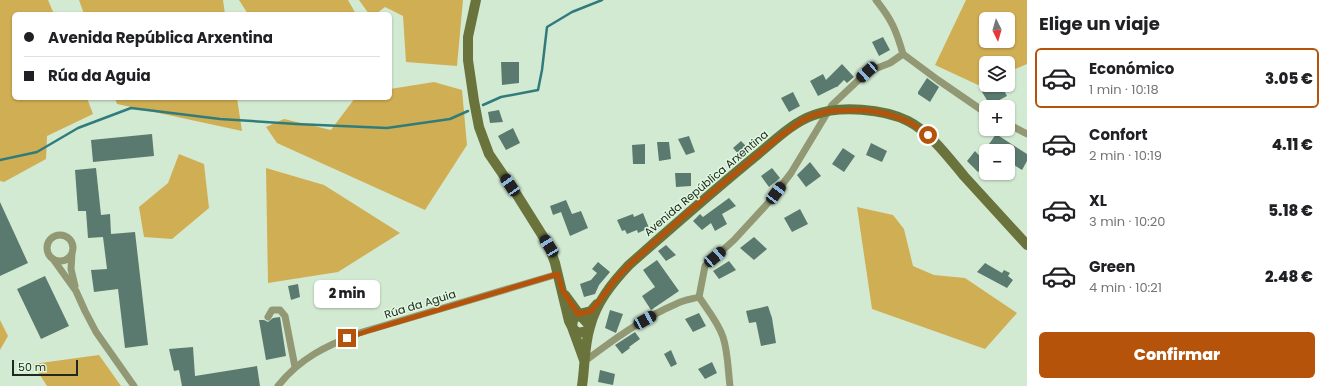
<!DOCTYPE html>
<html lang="es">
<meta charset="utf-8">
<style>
:root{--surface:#fff;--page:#f6f6f6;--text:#202124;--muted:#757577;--line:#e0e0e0;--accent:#b45309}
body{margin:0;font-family:Poppins,sans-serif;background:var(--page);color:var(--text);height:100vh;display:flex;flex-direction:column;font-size:15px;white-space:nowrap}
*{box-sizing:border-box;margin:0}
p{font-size:13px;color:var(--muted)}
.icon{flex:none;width:22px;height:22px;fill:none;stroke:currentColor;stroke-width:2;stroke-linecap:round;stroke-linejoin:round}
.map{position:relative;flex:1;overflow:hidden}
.sheet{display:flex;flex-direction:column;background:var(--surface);width:300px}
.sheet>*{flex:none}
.hud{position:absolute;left:12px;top:12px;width:380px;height:88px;border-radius:6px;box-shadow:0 1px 3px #0004;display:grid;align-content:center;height:88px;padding:0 12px;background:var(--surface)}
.needle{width:26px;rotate:175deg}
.controls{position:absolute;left:979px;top:12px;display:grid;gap:8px}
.controls a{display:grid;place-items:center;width:36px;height:36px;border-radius:6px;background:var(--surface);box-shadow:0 1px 3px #0004;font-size:20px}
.scale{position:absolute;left:12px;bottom:10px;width:66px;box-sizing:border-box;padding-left:4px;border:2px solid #202920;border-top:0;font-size:11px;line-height:14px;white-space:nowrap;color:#202920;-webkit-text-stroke:3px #e0f8df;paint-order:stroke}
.end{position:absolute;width:18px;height:18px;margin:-9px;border:5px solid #b45309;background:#fff;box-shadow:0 0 0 2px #fff}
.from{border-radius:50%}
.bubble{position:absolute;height:28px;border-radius:6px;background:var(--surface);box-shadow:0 1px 3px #0004;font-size:13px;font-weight:800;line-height:28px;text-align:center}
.car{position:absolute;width:12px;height:24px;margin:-12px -6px;border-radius:5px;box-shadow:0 0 3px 1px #0007;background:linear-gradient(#222 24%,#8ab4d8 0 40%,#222 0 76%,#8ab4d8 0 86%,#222 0)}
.hud b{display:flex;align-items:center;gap:14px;height:38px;font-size:15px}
.hud b+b{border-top:1px solid var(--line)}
.hud i{width:10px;height:10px;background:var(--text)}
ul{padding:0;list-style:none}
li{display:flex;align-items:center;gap:12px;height:60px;margin:0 8px 6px;padding:0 4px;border:2px solid transparent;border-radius:6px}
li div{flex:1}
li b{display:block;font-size:15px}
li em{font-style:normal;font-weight:800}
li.active{border-color:var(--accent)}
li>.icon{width:36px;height:36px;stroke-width:1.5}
h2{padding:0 12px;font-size:18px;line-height:48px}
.primary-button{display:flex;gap:8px;margin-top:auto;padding:8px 12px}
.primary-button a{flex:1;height:46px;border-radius:6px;background:var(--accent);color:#fff;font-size:16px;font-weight:800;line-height:46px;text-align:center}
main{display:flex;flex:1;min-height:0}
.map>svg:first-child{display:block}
.forest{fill:#d0ae53;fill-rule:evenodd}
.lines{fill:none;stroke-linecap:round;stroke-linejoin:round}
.stream{stroke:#307c7c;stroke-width:2.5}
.building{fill:#5a7a6f}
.street{stroke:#919873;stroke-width:7}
.secondary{stroke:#6a733b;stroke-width:10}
.route{stroke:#b45309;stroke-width:5}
.labels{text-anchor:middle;stroke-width:3;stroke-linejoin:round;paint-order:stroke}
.street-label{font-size:11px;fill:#202920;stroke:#e0f8df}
</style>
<main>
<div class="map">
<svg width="1027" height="386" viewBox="0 0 1027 386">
<rect width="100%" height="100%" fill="#d3ead2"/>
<!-- forest -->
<path class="forest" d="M0 0H48L54 14H14V98H87L93 114 47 136 46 159 4 182 0 181Z
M79 0H223L225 14H84Z
M239 0H348L356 14H248Z
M359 0H463L457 66 406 62 403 16 385 7 376 14H369Z
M966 0H1027V64L1008 72V63H986V82L978 85 935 65ZM986 19H1008V41H986Z
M434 82 462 90 467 145 425 210 277 143 266 127 284 119 331 130 355 98H390V89Z
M115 98H237L242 131 117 104Z
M179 154 204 164 209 208 172 239 144 237 139 207 168 183Z
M266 168 324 185 400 233 338 272 268 283Z
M857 207 893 215 904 229 913 266 934 275 965 278 1017 313 985 349 872 309Z
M0 320 8 336 0 350Z
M99 355 121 386H47L33 364Z"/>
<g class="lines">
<!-- stream -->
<path class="stream" d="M483 105 501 97 538 90 542 70 547 27 572 12 602 0
M0 160 37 152 78 128 131 108 220 119 296 124 387 128 450 119 468 111"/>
</g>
<!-- building -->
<path class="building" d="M883 37 890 50 879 56 872 42Z
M501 62H519V83L502 85Z
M842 64 854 77 847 83 844 80 837 87H836L818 96 810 81 823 74 826 80Z
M927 78 939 87 930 102 918 94V92Z
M1001 85 1007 96 990 105 982 92Z
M793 92 800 106 789 112 781 98Z
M499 110 503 122 490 123 488 112Z
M513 128 520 143 506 150 498 136Z
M152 134 154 156 93 162 91 140Z
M996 134 1027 154V161L1022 170 1008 161V151H993L987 147Z
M689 136 695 152 686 155 678 139Z
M741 141 750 150 741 157 733 148Z
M657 142H669L671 159 659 161Z
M871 143 887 151 882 162 866 155Z
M645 144V164H633L632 145Z
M843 148 855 156 844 172 832 164Z
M975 151 986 163 978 172 967 161Z
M810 162 821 176 806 187 797 175Z
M96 168 101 215 110 214 111 234 135 232 148 345 125 348 118 289 94 292 91 270 107 269 103 237 88 238 86 211H78L75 170Z
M772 168 780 178 769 187 761 176Z
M675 173H691V186L676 187Z
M729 198 736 206 722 214 727 224 715 231 711 223 702 230 693 221 700 214 703 217Z
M566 200 572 214 581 211 588 228 570 236 561 212 553 215 550 206Z
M0 202 28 263 0 276Z
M800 209 808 224 792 232 784 218Z
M643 213 649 228 638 233 637 230 627 234 625 230 622 231 617 220 633 214 634 217Z
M754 237 767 249 754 260 740 248Z
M666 245 676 255 666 261 658 251Z
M657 260 679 291 651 310 642 296 655 287 643 270Z
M729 261 736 270 719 279 713 271Z
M598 262 610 272 599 285 595 294 584 297 580 284 591 280 597 273 592 269Z
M985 263 1002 273 1004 270 1010 273 1008 276 1013 280 1007 288 977 272Z
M45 276 69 326 41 339 17 289Z
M336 283H349L348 292H336Z
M298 284 300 297 291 300 288 286Z
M768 306 772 318 776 343 761 346 756 322 749 323 746 311Z
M610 310 623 314 616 333 605 328Z
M699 313 706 326 693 332 685 319Z
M280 317 286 356 266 360 259 320H264L268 322 273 318Z
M635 332 640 339 629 347 630 348 622 354 615 345Z
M193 347 195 376 257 366 260 386H182L179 370 174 371 169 349Z
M671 350 677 364 671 367 664 354Z
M712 362 717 373 705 379 698 369Z
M600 370 615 374 613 385 598 382Z"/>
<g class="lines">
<!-- street -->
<path class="street" d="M876 0C892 20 896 30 903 54
M903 54 938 80 986 113
M1008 124 1027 134
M47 248a13 13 0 1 1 26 0a13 13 0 1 1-26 0Z
M72 253 71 269 75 286
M53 259 76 291 85 311 96 332 134 386
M699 297C707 309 718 322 723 337 728 352 728 370 730 386
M268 317 272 310H280L285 316 295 367
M585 361C613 340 643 318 676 304 683 300 692 299 699 297L705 266 734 240 768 203 791 173 832 105 867 72 890 63 903 54
M278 386C300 358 326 346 359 333L558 274"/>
<!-- secondary -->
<path class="secondary" d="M476 0 468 37V60L474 101 479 127 489 154 517 195 549 246 555 263 569 321 572 327 577 333 589 331
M565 295 579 314 590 326
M584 360 572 327 573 320 579 314 591 311 597 304
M582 386C585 367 584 346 590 327 596 303 612 283 629 265 671 228 714 190 757 155 774 141 793 122 814 115 840 105 884 109 908 121 930 132 949 158 964 176 985 199 1006 222 1027 245"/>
</g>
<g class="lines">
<!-- route -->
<path class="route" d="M347 338 371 330 558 274 562 290 578 314 591 311 601 299 614 281 629 265 686 214 778 138 800 122 807 118 814 115 829 111 865 110 888 114 909 122 928 135"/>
</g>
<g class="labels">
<!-- street labels -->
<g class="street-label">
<text transform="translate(706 183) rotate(-40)" y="4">Avenida República Arxentina</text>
<text transform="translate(420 304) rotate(-17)" y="4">Rúa da Aguia</text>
</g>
</g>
</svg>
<div class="controls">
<a><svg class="needle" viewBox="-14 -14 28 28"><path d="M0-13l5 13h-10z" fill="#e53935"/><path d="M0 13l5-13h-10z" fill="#757577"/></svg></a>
<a><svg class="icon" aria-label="layers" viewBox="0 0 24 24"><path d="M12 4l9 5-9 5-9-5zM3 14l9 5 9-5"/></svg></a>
<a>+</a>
<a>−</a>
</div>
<div class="scale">50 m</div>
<i class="end from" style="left:928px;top:135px"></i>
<i class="end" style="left:347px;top:338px"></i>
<div class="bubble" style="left:314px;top:280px;width:66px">2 min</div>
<i class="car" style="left:867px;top:72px;rotate:228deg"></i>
<i class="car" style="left:510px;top:185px;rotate:326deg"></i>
<i class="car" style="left:776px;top:193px;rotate:37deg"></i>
<i class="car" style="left:549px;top:246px;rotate:328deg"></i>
<i class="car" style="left:715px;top:257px;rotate:49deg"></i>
<i class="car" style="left:645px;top:320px;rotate:61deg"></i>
<div class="hud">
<b><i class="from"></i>Avenida República Arxentina</b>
<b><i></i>Rúa da Aguia</b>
</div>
</div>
<section class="sheet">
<h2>Elige un viaje</h2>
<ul>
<li class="active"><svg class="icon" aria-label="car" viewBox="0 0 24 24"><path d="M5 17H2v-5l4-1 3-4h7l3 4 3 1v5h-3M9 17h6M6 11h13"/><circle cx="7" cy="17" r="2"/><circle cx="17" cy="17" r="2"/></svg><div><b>Económico</b><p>1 min · 10:18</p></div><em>3.05 €</em></li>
<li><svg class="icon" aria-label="car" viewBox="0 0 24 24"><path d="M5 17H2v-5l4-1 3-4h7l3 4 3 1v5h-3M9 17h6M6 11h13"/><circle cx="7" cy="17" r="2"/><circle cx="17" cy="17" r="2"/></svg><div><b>Confort</b><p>2 min · 10:19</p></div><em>4.11 €</em></li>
<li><svg class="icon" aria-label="car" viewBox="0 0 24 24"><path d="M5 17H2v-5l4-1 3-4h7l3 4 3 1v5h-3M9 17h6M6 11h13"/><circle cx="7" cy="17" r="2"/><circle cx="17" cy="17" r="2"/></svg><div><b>XL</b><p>3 min · 10:20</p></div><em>5.18 €</em></li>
<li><svg class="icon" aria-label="car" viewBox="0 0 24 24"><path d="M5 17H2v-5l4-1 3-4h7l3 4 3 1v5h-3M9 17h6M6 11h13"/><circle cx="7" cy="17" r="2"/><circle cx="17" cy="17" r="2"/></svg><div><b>Green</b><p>4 min · 10:21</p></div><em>2.48 €</em></li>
</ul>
<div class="primary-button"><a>Confirmar</a></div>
</section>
</main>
